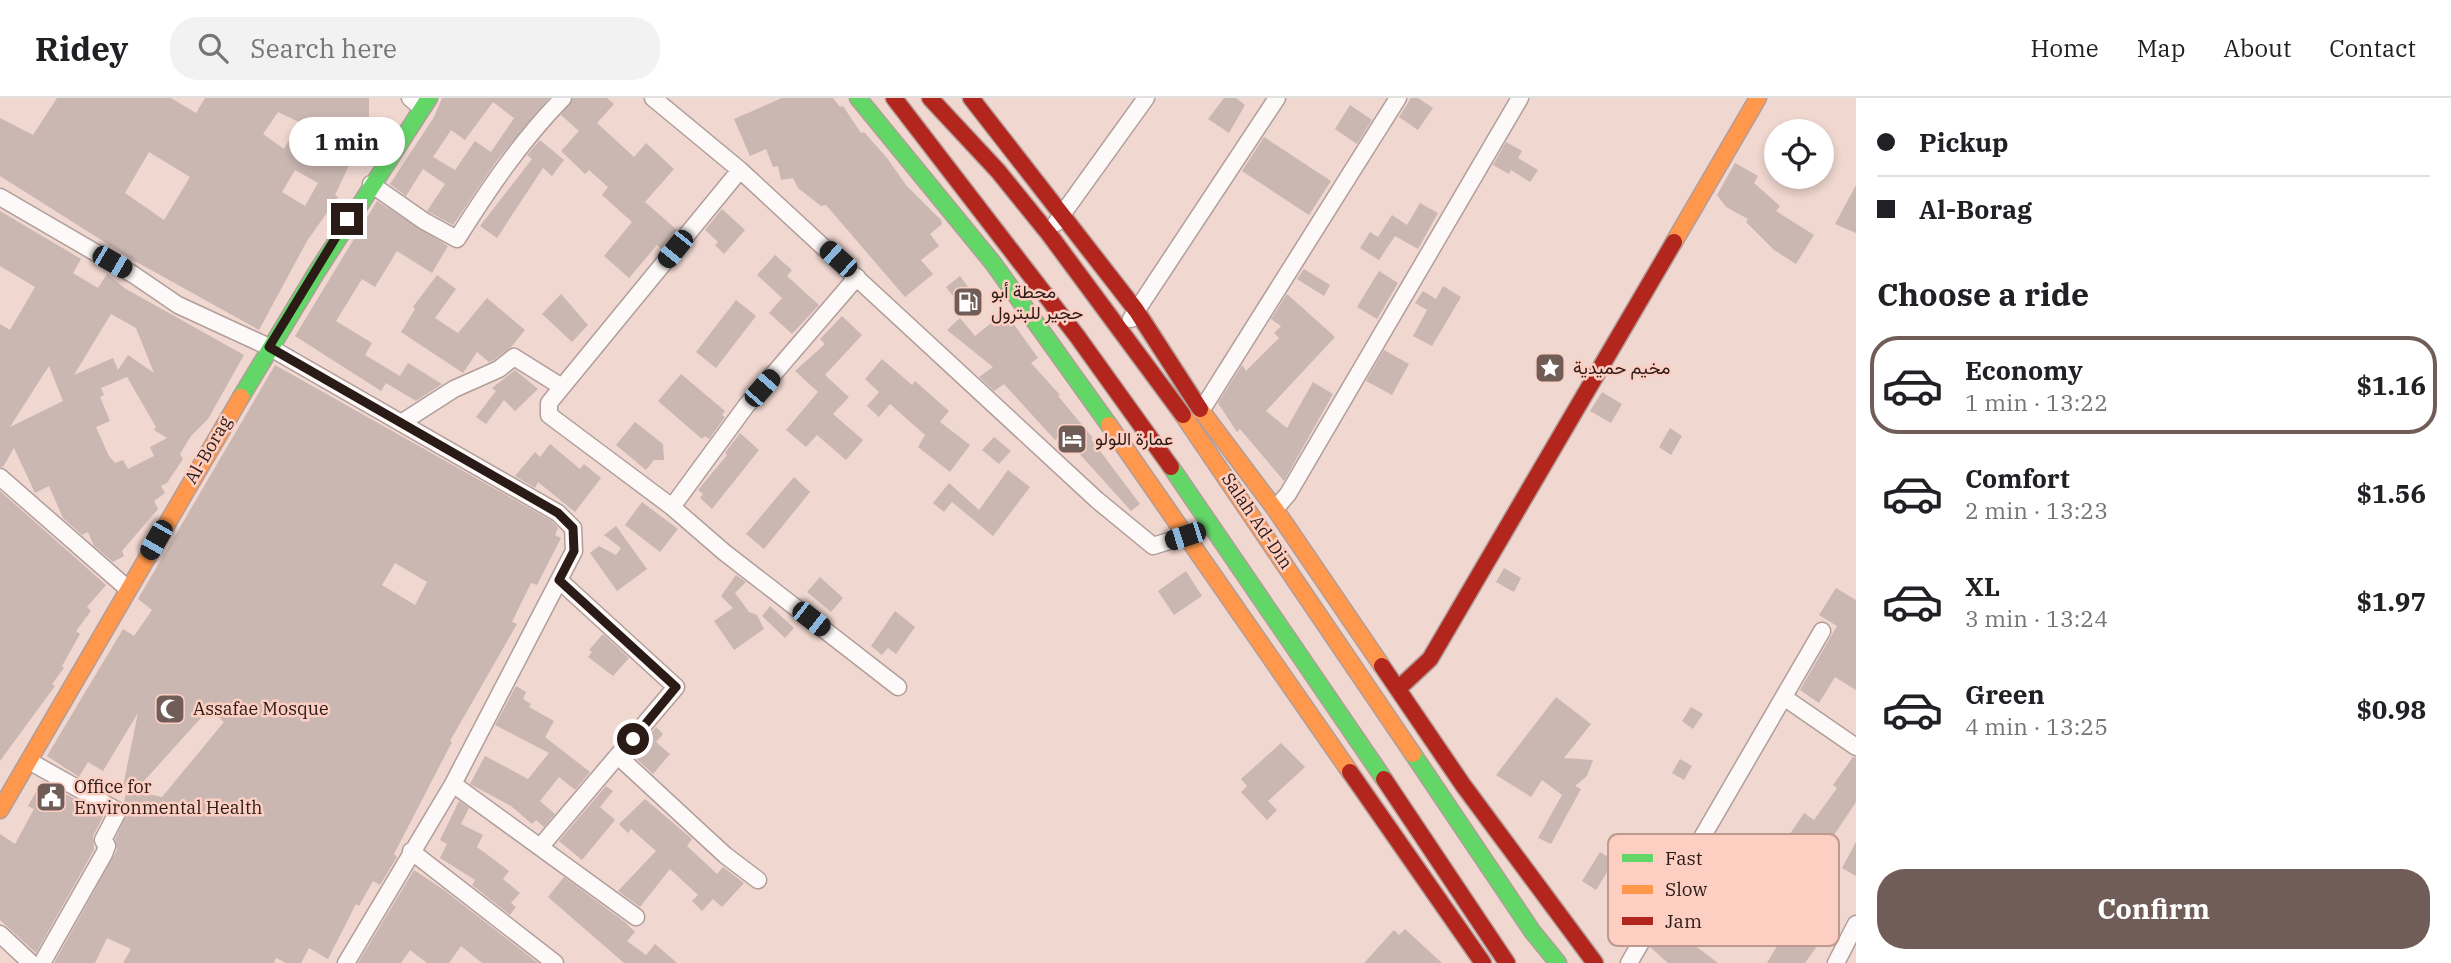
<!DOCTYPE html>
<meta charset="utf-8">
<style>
:root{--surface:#fff;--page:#f2f2f2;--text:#202124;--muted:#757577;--line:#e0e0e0;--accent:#705d58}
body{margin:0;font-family:"IBM Plex Serif",Vazirmatn,serif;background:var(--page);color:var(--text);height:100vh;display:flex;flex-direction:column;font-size:26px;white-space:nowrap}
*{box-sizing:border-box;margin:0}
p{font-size:23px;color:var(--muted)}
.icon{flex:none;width:38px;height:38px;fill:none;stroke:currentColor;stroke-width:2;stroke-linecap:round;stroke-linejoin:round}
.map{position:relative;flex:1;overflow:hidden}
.details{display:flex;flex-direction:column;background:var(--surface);width:595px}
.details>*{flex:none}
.guide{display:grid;align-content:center;height:154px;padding:0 21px;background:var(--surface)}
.buttons{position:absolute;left:1764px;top:21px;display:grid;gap:14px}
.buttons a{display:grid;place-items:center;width:70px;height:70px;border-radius:50%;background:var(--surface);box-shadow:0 4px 10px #0003;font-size:35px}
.end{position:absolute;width:32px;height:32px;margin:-16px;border:9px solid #2b1b17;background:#fff;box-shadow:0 0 0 4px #fff}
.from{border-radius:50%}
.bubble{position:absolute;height:49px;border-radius:24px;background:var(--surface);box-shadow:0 4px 10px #0003;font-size:23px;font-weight:700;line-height:49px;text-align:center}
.car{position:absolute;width:21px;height:42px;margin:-21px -10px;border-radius:9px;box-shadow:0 0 5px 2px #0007;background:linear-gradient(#222 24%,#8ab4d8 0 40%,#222 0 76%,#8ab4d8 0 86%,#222 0)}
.guide b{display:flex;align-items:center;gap:24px;height:66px;font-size:26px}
.guide b+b{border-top:2px solid var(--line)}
.guide i{width:18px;height:18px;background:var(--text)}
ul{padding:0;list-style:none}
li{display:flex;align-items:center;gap:21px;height:98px;margin:0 14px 10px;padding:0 7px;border:4px solid transparent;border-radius:28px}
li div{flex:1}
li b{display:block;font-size:26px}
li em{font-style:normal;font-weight:700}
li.current{border-color:var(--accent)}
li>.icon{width:63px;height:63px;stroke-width:1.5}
h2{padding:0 21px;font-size:32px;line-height:84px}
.button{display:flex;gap:14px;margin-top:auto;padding:14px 21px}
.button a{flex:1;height:80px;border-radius:28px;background:var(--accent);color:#fff;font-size:28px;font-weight:700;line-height:80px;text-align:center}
header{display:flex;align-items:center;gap:42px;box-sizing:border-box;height:98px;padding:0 35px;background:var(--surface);border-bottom:2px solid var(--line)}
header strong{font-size:33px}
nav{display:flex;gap:38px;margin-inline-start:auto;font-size:24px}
.search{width:490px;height:63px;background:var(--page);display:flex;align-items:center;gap:18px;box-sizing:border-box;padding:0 24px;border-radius:28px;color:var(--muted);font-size:26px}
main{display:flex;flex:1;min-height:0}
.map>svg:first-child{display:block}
.building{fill:#cab7b1;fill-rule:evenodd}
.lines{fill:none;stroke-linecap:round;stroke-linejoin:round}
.street-casing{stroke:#b19e9a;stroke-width:19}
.fast-casing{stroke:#b19e9a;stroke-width:19}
.slow-casing{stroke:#b19e9a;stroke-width:19}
.jam-casing{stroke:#b19e9a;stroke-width:19}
.street{stroke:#fdf9f8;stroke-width:16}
.fast{stroke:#63d668;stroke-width:16}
.slow{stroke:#ff974d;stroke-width:16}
.jam{stroke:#b3261e;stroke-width:16}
.route{stroke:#2b1b17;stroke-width:9}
.labels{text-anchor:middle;stroke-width:5;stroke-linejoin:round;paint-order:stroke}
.poi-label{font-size:18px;fill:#2b1b17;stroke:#fdcfc3;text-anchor:start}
.street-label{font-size:18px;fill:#2b1b17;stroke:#fdcfc3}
.key{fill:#fdcfc3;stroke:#be998f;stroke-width:2}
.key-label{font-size:19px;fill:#2b1b17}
</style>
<header>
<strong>Ridey</strong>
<div class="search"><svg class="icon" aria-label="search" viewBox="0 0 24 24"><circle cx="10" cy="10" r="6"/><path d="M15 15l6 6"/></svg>Search here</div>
<nav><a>Home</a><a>Map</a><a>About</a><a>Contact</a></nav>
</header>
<main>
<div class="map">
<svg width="1856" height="865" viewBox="0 0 1856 865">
<rect width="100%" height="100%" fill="#f0d7d0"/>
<!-- building -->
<path class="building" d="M57 0H171L196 15 205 0H369V36H308L352 61 335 97 338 99 307 143 259 232 133 162 0 78V20L33 37ZM278 14 299 24 284 51 263 36ZM149 54 190 79 164 122 125 95ZM295 72 318 85 305 108 282 94Z
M442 0H549L498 61 453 127 427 113 445 86 423 71 406 98 390 86 434 19ZM493 4 514 20 491 54 475 43 455 72 433 59 451 32 465 42Z
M573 0H607L614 6 597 25 634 59 646 45 674 71 645 104 677 132 662 151 657 147 629 180 604 158 632 124 602 97 608 89 589 72 585 76 561 53 579 33 561 17Z
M782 0H833L840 9 843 8 861 35 864 34 887 60 906 87 941 122 942 126 930 136 939 148 921 162 933 176 905 199 826 107 821 108 798 90 793 80 781 82 778 68 773 69 766 51 750 58 734 21Z
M1224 0H1236L1245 7 1229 35 1208 21Z
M1411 0H1418L1433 10 1418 32 1399 19Z
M1350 7 1372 22 1357 46 1335 31Z
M1264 39 1331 83 1309 117 1242 73Z
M540 42 564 62 552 78 543 70 497 140 480 128 532 61 527 57Z
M1506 44 1522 53 1518 60 1538 72 1530 84 1511 72 1509 76 1493 67Z
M1735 65 1758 78 1754 85 1780 108 1776 113 1814 137 1796 166 1774 152 1746 124 1748 121 1726 109 1717 97Z
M1856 87V135L1835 126Z
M377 103 448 148 432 175 397 153 375 189 362 181 336 223 372 245 365 257 400 278 408 265 442 286 416 303 386 285 381 293 295 238Z
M1420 105 1438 115 1418 151 1395 138 1379 162 1360 150 1370 134 1378 139 1392 117 1407 127Z
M722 111 745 132 724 156 715 147 718 144 705 132Z
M0 113 81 161 73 175 98 190 107 176 126 191 244 257 208 321 191 338 180 356 183 361 167 385 161 388 165 395 154 403 158 411 122 453 124 458 113 464 94 448 88 434 82 437 63 420 49 388 35 395 14 350 3 369H0V226L10 232 35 189 0 168ZM111 216 136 230 154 275 128 257 118 272 113 260 74 277ZM49 268 63 303 10 329 45 274ZM127 279 156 329 154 332 167 340 150 349 154 358 128 371 123 362 115 365 109 358 96 329 110 323 100 299 104 297 101 290Z
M775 157 792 172 787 178 819 207 792 236 769 215 782 200 757 177Z
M1304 171 1330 187 1324 198 1297 181Z
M1379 173 1398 185 1377 221 1357 209Z
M437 177 456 191 435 220 458 235 487 200 525 232 511 249 494 262 489 264 477 254 463 275 401 234 415 211 413 209Z
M960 178 977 201 963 211 946 189Z
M1443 188 1461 199 1432 248 1413 238 1427 212 1415 205 1423 193 1436 201Z
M561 196 588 227 572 244 542 216Z
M1287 196 1335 239 1266 313 1287 330 1313 284 1333 296 1284 383 1240 331 1237 334 1218 305 1242 267 1246 273 1279 240 1274 235 1281 228 1271 221Z
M736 202 756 218 716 270 696 254Z
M1005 214 1038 260 1031 265 1060 297 1058 298 1093 340 1091 341 1140 406 1131 413 1077 353 1072 356 1059 339 1055 342 1004 286 994 293 979 279 993 269 947 232 960 220 975 238Z
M842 218 862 237 825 277 849 299 833 316 863 342 846 362 817 337 806 349 786 332 818 294 795 273 825 246 820 241Z
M1384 252 1409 266 1392 297 1366 283Z
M882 261 912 287 915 283 949 313 940 324 970 347 950 374 918 349 925 337 890 306 879 319 867 308 879 294 865 281Z
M275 267 552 423 558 430 555 437 561 440 537 487 531 485 512 524 517 526 450 643 452 644 394 756 397 759 380 787 373 783 359 808 356 806 328 861 309 850 301 865H286L276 860 274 865H123L131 851 107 840 95 865H54L117 752 115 741 128 713 124 704 127 689 123 688 138 615 103 673 88 664 79 679 47 658 123 531 134 538 152 512 138 501ZM395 465 427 484 415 507 382 487ZM209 611 224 624 162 699 135 693Z
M515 272 538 291 515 313 504 302 486 326 476 319 496 293 492 290Z
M681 276 725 313 722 317 725 319 709 341 705 338 702 341 658 303Z
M1602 294 1622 306 1611 325 1590 313Z
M635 324 663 346 664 362H654L646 372 616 347Z
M1670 330 1682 338 1671 357 1659 349Z
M740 335 759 352 712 411 700 400 703 396 698 392 727 357 725 355Z
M994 339 1011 353 999 366 982 352Z
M550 346 580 371 584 366 601 380 575 414 538 384 535 390 515 378 535 354 540 359Z
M1008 372 1030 389 993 438 952 404 944 414 933 405 949 385 979 412Z
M794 379 810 394 764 451 746 436Z
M0 393 106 487 87 509 91 513 76 533 80 536 62 568 64 570 52 586 55 588 0 663Z
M642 404 678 431 660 454 625 427Z
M616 428 647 471 617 493 590 455 599 448 616 457 621 450 604 437Z
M1504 470 1521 480 1514 494 1496 484Z
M1186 473 1202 498 1174 517 1158 493Z
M736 477 746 484 735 495 749 514 757 517 764 531 734 552 714 523 733 510 721 498Z
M820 479 843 500 831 514 807 494Z
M1836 490 1856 502V592L1835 579 1819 605 1800 592 1837 528 1819 517Z
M770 508 794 530 785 540 762 518Z
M895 513 915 529 896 556 888 550 882 557 871 548Z
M603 536 629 560 613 578 588 559 592 554 589 552Z
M516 588 526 594 523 601 531 606 529 609 554 623 545 639 590 674 575 692 559 679 540 703 555 716 544 729 536 722 532 726 511 708 470 686 485 658 528 681 549 655 495 627Z
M1556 599 1591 626 1564 660 1593 662 1587 678 1575 688 1581 691 1551 746 1538 740 1562 697 1542 682 1531 699 1496 677Z
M1691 609 1703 616 1693 631 1682 623Z
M656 629 663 636 656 644 670 656 653 676 632 657Z
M1281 645 1305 669 1268 703 1277 712 1267 722 1241 694 1247 688 1241 681Z
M1853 659H1856V704L1808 776 1777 755 1804 715 1814 722 1837 690 1833 687Z
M1680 661 1692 668 1684 682 1672 675Z
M42 683 104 717 93 738 94 752 36 855 0 822V736L15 746 34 711 28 708Z
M606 688 613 693 600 709 615 722 582 762 559 743Z
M645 701 692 741 687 748 717 776 723 769 744 785 722 809 713 801 702 813 692 803 698 797 670 771 640 809 618 793 656 753 631 731 628 735 619 726Z
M459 703 469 710 461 726 483 737 477 749 509 773 503 781 520 795 511 805 516 809 510 817 472 787 475 782 440 760 447 746 440 742Z
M1856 744V778L1842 770Z
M1600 754 1614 763 1596 792 1582 783Z
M414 772 444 792 538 865H482L461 848 449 865H427L410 852 401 865H358Z
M564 779 626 825 635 834 627 843 646 857 655 846 677 865H624L548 799Z
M1808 795 1827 808 1815 826 1827 834 1805 865H1767Z
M1670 819 1678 826 1681 821 1701 839 1694 847 1718 865H1668L1650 849Z
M1405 831 1442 865H1364L1394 832 1399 837Z"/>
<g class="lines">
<!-- street casing -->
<g class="street-casing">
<path id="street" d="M410 0 422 10
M653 0 740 72 1097 402 1153 448 1185 438
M740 72 549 305V317L672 409 724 454 898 589
M371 86 424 123 457 141C489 90 521 43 563 0
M0 99 134 177 178 207 269 249 558 415 573 430 574 453 453 686 346 865
M1056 125 1146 0
M1131 221 1277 0
M1201 313 1398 0
M401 325 454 291 499 271 514 259 562 289
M0 379 128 491
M672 409 746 308 857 179
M1275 411 1288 396 1520 0
M1785 600 1856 649
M619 659 725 757 758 782
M29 663 118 713 103 742 107 748 104 756 42 865
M453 686 636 819
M541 748 676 589 559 482
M411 753 555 865
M0 836 31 865
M1629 865 1822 533
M1836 865 1856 826"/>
</g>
<!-- fast casing -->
<g class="fast-casing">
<path id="fast" d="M858 0 993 165 1109 327
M241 299 316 175 429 0
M1171 369 1384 681
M1413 656 1532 833 1558 865"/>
</g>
<!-- slow casing -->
<g class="slow-casing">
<path id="slow" d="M1674 144 1758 0
M1200 311 1275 411 1382 568
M1183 317 1413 656
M1109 327 1350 674
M0 712 241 299"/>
</g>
<!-- jam casing -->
<g class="jam-casing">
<path id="jam" d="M894 0 1077 238 1171 369
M930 0 998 73 1049 136 1183 317
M971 0 1136 212 1200 311
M1382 568 1463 687 1595 865
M1399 590 1430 561 1674 144
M1350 674 1483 865
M1384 681 1507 865"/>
</g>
<!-- street -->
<use href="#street" class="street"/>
<!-- fast -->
<use href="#fast" class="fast"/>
<!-- slow -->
<use href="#slow" class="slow"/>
<!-- jam -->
<use href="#jam" class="jam"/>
</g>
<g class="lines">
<!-- route -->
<path class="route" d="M347 121 269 249 558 415 573 430 574 453 559 482 676 589 633 641"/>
</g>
<!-- icons -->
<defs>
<g id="fuel-square" transform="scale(1.575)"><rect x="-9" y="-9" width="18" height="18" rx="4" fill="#705d58" stroke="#fdcfc3"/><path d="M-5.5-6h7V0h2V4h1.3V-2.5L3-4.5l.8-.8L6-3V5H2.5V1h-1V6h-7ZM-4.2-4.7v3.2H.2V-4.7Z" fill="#fff"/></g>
<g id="sight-square" transform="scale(1.575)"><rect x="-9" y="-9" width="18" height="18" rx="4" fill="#705d58" stroke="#fdcfc3"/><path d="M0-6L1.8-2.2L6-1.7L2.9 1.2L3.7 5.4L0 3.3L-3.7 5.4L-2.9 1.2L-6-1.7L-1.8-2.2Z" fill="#fff"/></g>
<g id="hotel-square" transform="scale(1.575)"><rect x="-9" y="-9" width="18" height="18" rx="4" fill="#705d58" stroke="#fdcfc3"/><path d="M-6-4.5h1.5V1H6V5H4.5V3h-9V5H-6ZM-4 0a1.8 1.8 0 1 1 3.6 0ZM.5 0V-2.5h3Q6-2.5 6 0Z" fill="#fff"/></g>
<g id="mosque-square" transform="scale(1.575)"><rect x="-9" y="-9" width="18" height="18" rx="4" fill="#705d58" stroke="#fdcfc3"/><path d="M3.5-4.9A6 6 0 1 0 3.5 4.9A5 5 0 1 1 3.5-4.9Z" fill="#fff"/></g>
<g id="civic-square" transform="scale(1.575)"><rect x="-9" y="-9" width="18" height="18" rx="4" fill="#705d58" stroke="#fdcfc3"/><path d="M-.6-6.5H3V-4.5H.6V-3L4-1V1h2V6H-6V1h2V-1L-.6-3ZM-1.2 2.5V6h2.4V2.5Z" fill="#fff"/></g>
</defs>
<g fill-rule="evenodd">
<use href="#fuel-square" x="968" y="204"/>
<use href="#sight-square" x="1550" y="270"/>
<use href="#hotel-square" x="1072" y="341"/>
<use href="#mosque-square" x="170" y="611"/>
<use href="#civic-square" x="51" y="699"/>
</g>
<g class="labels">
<!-- poi labels -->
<g class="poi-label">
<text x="991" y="200">محطة أبو<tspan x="991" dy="21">حجير للبترول</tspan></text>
<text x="1573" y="276">مخيم حميدية</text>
<text x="1095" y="347">عمارة اللولو</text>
<text x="193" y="617">Assafae Mosque</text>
<text x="74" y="695">Office for<tspan x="74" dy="21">Environmental Health</tspan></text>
</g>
<!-- street labels -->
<g class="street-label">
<text transform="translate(208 352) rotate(-60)" y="6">Al-Borag</text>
<text transform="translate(1257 423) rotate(56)" y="6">Salah Ad-Din</text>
</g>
</g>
<!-- legend -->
<rect x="1608" y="736" width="231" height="112" rx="10" class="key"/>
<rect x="1622" y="756" width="31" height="8" fill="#63d668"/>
<rect x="1622" y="787" width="31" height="9" fill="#ff974d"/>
<rect x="1622" y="819" width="31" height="8" fill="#b3261e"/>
<g class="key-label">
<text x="1665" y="767">Fast</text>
<text x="1665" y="798">Slow</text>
<text x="1665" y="830">Jam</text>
</g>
</svg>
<div class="buttons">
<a><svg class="icon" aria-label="locate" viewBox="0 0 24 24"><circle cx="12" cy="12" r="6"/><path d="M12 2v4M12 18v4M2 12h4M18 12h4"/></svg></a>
</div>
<i class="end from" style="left:633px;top:641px"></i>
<i class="end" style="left:347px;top:121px"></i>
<div class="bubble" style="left:289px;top:19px;width:116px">1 min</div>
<i class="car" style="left:675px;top:151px;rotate:219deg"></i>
<i class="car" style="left:838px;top:161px;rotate:312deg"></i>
<i class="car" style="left:112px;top:164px;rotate:120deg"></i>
<i class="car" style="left:762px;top:290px;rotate:41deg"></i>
<i class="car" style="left:1185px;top:438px;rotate:252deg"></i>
<i class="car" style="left:156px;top:442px;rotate:210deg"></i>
<i class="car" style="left:811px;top:521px;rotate:128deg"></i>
</div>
<section class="details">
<div class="guide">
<b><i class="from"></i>Pickup</b>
<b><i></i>Al-Borag</b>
</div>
<h2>Choose a ride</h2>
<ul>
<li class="current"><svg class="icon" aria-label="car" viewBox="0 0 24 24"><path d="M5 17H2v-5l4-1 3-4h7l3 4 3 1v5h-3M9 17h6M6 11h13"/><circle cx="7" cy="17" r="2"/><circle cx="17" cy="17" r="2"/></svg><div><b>Economy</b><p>1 min · 13:22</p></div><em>$1.16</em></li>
<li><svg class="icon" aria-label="car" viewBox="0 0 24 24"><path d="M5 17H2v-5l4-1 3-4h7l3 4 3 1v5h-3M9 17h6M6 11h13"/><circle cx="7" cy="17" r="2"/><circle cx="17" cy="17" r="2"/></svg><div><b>Comfort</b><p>2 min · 13:23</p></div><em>$1.56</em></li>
<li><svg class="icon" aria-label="car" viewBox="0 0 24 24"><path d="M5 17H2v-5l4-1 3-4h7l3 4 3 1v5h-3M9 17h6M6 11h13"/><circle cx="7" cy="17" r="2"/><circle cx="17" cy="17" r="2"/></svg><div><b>XL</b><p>3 min · 13:24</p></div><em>$1.97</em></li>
<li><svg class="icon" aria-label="car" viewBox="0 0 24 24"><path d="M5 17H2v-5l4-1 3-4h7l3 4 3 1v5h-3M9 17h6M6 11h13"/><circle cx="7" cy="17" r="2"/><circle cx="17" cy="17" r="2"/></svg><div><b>Green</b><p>4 min · 13:25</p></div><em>$0.98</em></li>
</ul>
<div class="button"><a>Confirm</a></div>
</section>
</main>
